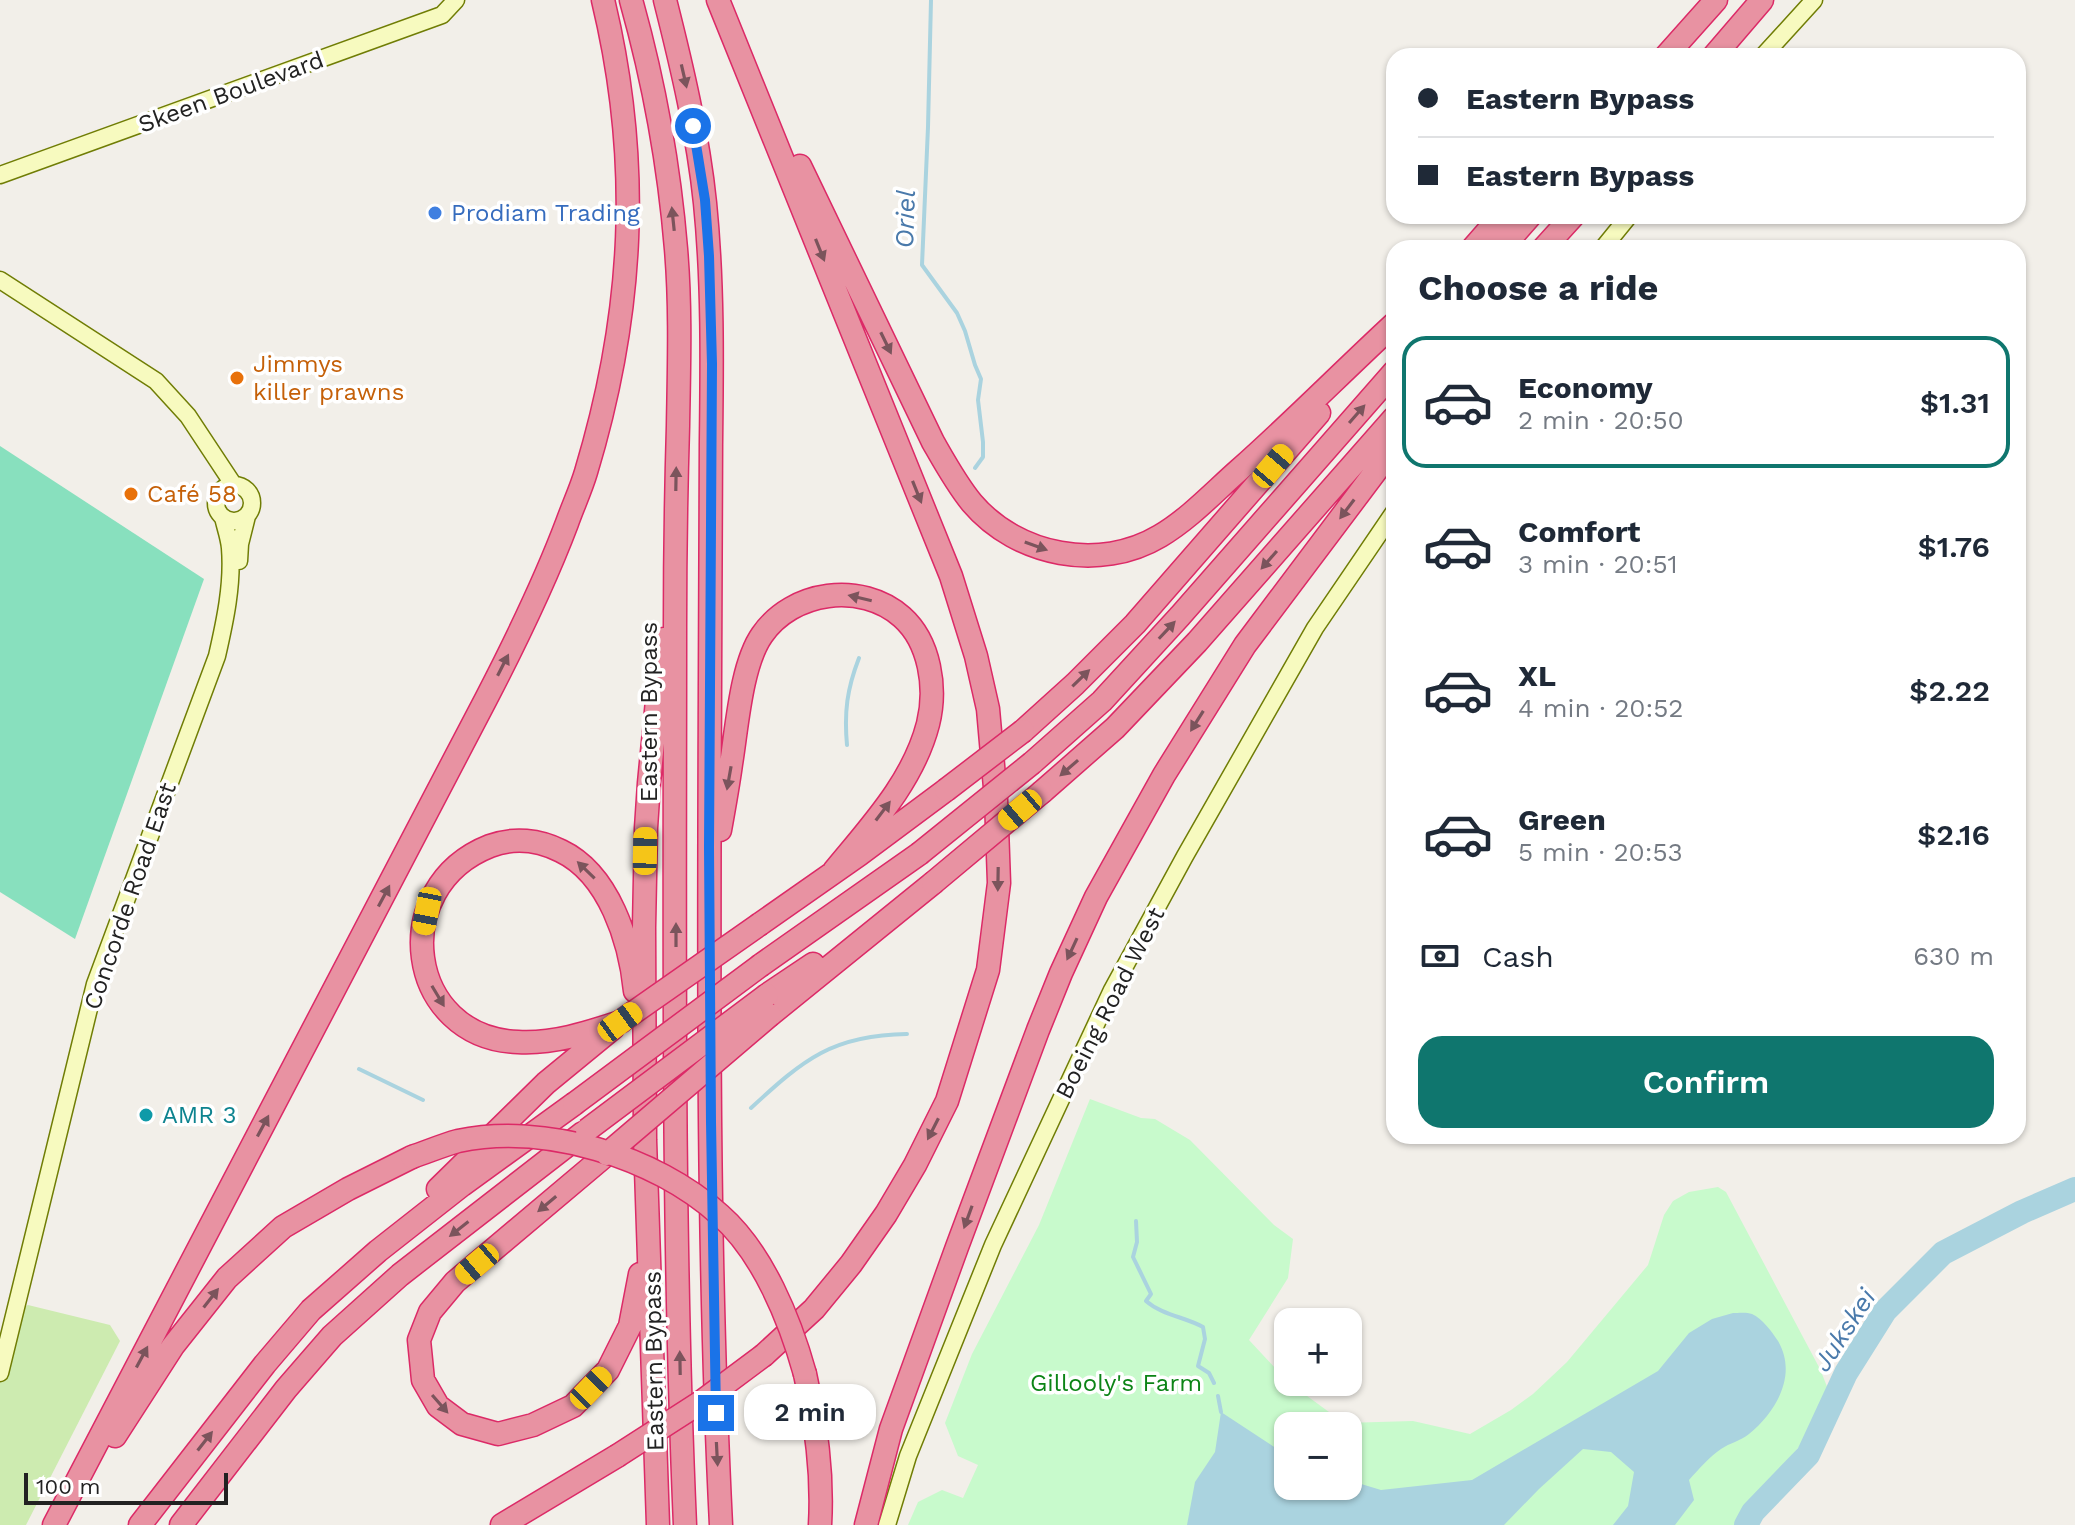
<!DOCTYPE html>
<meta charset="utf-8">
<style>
:root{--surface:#fff;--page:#f6f6f7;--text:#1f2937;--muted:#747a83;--line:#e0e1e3;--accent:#0f766e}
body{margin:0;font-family:"Work Sans",sans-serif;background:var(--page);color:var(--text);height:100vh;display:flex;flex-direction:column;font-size:30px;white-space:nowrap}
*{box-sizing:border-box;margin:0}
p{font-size:26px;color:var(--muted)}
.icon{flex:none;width:44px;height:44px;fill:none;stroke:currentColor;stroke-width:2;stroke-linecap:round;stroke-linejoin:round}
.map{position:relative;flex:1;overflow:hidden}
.drawer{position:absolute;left:1386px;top:240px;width:640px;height:904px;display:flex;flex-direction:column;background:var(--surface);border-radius:24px;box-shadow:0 2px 6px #0004}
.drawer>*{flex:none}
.guide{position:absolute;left:1386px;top:48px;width:640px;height:176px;border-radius:24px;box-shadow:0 2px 6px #0004;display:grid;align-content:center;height:176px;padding:0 32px;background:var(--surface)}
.fabs{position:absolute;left:1274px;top:1308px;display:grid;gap:16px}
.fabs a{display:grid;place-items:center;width:88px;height:88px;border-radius:16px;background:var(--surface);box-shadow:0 2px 6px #0004;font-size:40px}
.scale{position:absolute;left:24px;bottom:20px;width:204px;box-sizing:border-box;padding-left:8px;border:4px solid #222;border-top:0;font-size:22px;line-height:28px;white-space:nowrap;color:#222;-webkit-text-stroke:6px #fff;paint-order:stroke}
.end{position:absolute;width:36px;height:36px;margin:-18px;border:10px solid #1a73e8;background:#fff;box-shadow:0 0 0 4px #fff}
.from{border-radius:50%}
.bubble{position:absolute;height:56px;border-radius:24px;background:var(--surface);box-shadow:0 2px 6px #0004;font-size:26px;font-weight:600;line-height:56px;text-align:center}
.car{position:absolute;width:24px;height:48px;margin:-24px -12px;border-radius:10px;box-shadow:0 0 6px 2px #0007;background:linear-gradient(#f5c518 24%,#345 0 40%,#f5c518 0 76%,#345 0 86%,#f5c518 0)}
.guide b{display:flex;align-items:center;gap:28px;height:76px;font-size:30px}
.guide b+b{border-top:2px solid var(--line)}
.guide i{width:20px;height:20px;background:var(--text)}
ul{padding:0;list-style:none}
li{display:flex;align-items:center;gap:24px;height:132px;margin:0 16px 12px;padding:0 16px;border:4px solid transparent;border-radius:24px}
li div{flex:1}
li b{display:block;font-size:30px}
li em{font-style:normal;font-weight:600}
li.selected{border-color:var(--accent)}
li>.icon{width:72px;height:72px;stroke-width:1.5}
h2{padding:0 32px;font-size:36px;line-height:96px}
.pay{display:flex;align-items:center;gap:20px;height:88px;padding:0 32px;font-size:30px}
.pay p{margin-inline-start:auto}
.cta{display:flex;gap:16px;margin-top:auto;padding:16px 32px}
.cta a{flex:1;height:92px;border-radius:24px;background:var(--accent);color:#fff;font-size:32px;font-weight:600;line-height:92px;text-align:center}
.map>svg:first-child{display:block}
.grass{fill:#cdebb0}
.park{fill:#c8facc;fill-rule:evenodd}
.pitch{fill:#88e0be}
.water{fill:#aad3df}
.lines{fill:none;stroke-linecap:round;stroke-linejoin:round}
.stream{stroke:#aad3df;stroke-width:4}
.river{stroke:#aad3df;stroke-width:24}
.secondary-casing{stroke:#707d05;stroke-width:19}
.highway-casing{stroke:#dc2a67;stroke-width:25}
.secondary{stroke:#f7fabf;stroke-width:16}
.highway{stroke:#e892a2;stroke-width:22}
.highway-bridge-casing{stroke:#dc2a67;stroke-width:25;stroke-linecap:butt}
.highway-bridge{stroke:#e892a2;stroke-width:22}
.oneway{fill:#7b545c}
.route{stroke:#1a73e8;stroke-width:10}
.shop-dot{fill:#3f7fe0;stroke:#fff;stroke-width:3}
.food-dot{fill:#e8710a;stroke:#fff;stroke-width:3}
.culture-dot{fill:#0f9aa8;stroke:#fff;stroke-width:3}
.labels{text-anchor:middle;stroke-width:7;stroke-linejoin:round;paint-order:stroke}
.street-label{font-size:24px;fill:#222;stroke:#fff}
.shop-label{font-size:24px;fill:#366cbe;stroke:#fff;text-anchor:start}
.food-label{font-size:24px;fill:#c56008;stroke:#fff;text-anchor:start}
.culture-label{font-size:24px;fill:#0d838f;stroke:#fff;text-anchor:start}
.park-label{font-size:24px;fill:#0c8416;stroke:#fff}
.water-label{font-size:26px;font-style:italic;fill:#4a7aab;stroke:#fff}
</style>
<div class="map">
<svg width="2075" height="1525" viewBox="0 0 2075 1525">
<rect width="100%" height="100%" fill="#f2efe9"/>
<!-- grass -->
<path class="grass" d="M28 1305 110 1325 120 1341 26 1525H0V1368L12 1313Z"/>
<!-- park -->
<path class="park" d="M1090 1099 1141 1118 1155 1119 1190 1140 1274 1225 1293 1239 1288 1278 1249 1340 1288 1382 1344 1423 1413 1421 1470 1434 1511 1410 1533 1394 1567 1362 1648 1265 1664 1215 1673 1201 1689 1192 1718 1187 1726 1192 1820 1369 1830 1394 1817 1425 1735 1525H908L918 1502 942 1490 963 1498 978 1465 958 1456 945 1423 972 1354 1039 1225ZM1288 1426H1348V1486H1288Z"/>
<!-- pitch -->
<path class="pitch" d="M0 446 204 579 75 939 0 892Z"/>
<!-- water -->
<path class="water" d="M1733 1313C1738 1313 1747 1312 1752 1314 1762 1318 1772 1332 1778 1341 1798 1375 1776 1412 1749 1434 1740 1441 1730 1443 1721 1449 1709 1457 1699 1469 1689 1480L1694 1500 1675 1525H1613L1628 1506 1634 1472 1611 1452 1583 1449 1539 1489 1504 1525H1187L1195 1482 1215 1452 1221 1412 1288 1456V1486H1348V1480L1381 1490 1472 1480 1658 1371 1689 1333 1712 1319Z"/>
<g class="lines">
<!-- stream -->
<path class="stream" d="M931 0 928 127 922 265 957 313 965 331 975 365 981 379 978 400 983 442V457L975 468
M847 745C844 712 847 689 859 658
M359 1069 423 1100
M751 1108C804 1059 833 1035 907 1034
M1136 1221 1137 1242 1133 1257 1151 1294 1146 1301C1162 1315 1185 1317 1203 1327L1205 1339 1198 1366 1209 1373 1214 1383
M1218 1396 1221 1412
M1747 1525 1753 1512"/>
<!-- river -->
<path class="river" d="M1746 1525 1753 1512 1808 1455 1846 1373 1885 1311 1943 1253 2022 1212 2075 1189"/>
<!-- secondary casing -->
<g class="secondary-casing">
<path id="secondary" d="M1763 56 1814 0
M0 175 442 15 456 0
M1603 248 1629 216
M0 280 156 381 188 416 233 484
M216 503a18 18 0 1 1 36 0a18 18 0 1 1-36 0Z
M239 561 240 544 247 516
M0 1373 95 984 217 656C225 621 233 584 230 548 229 537 225 527 223 517
M887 1525 908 1456 993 1245 1112 990 1185 856 1315 628 1394 512"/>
</g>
<!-- highway casing -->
<g class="highway-casing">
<path id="highway" d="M631 0C654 82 669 164 676 249 681 308 679 367 678 426 676 493 675 559 675 626 675 925 672 1226 685 1525
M665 0C682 67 698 135 705 203 713 282 712 362 711 442 710 521 710 600 710 680 709 961 707 1244 721 1525
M718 0 951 576 976 656 988 709 996 799 999 883 988 970 947 1101 915 1165 886 1214 851 1264 814 1309 764 1355
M1666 56 1716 0
M1714 56 1762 0
M800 166 933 442C945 463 957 485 972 503 1017 556 1100 572 1160 536 1189 519 1214 492 1239 470 1292 423 1342 372 1394 324
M1473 248 1501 216
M1502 248 1530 216
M1544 248 1573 216
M1023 731 1075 684 1135 624 1319 413
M1032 763 1102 701 1180 616 1394 372
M1042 792 1115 728 1197 642 1394 418
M720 830C724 808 728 786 731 764 737 728 741 665 762 635 792 591 861 581 902 617 930 642 937 688 928 724 913 782 870 827 834 871
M760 924 860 854 946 790
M761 965 919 854
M767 995 813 964
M770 1015 933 883
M620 1022C587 1033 553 1044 518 1042 406 1038 386 887 490 846 514 837 539 840 561 851 609 874 630 941 635 991
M607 1154 455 1282 430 1312 419 1340 423 1380 438 1406 462 1424 498 1434 533 1425 573 1406 608 1370 630 1326 640 1274
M438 1189 546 1083 613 1028
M805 1374C816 1425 823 1473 820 1525
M115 1436 173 1346 227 1278 283 1227 348 1189 412 1157
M54 1525 486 699C516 641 544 584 567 523 573 506 581 489 586 472 634 313 642 162 603 0
M140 1525 265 1364 311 1310 378 1251 462 1185 574 1104
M181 1525 286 1389 332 1336 400 1275 583 1133
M502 1525 617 1456
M658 1525 645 1140 644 927 646 828 649 783 663 639
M866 1525 891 1429 957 1247 1038 1030 1061 973 1096 897 1164 775 1245 645 1394 447"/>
</g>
<!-- secondary -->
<use href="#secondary" class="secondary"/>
<!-- highway -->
<use href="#highway" class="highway"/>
<!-- highway-bridge casing -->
<g class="highway-bridge-casing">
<path id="highway-bridge" d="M946 790 1023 731
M919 854 1032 763
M933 883 1042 792
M620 1022 760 924
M574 1104 761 965
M587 1130 767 995
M607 1154 770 1015
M412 1157C427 1152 443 1145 458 1141 544 1123 655 1156 720 1215 763 1253 790 1320 805 1374
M617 1456 701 1402 764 1355"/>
</g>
<!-- highway-bridge -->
<use href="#highway-bridge" class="highway-bridge"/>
</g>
<!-- one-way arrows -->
<defs><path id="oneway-solid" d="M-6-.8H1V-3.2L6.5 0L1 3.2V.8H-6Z" transform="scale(2)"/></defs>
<g class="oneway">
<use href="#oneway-solid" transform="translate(684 76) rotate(77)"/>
<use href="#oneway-solid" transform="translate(673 219) rotate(-96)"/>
<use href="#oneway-solid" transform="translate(820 250) rotate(68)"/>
<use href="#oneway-solid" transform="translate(886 343) rotate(64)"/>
<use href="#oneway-solid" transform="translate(1357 414) rotate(-49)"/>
<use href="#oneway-solid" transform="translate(676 479) rotate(-89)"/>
<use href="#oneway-solid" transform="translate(917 492) rotate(68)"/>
<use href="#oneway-solid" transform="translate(1347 509) rotate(127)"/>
<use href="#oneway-solid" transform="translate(1036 546) rotate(20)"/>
<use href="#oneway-solid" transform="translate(1269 560) rotate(131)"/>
<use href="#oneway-solid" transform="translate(860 598) rotate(-167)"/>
<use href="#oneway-solid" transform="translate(1167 630) rotate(-47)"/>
<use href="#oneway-solid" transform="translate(503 665) rotate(-63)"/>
<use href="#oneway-solid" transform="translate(1081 678) rotate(-44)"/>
<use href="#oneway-solid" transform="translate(1197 721) rotate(122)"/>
<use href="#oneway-solid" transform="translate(1069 768) rotate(139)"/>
<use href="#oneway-solid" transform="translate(729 778) rotate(100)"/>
<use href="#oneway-solid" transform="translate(883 811) rotate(-53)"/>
<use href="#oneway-solid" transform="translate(586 870) rotate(-136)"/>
<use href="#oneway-solid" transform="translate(998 879) rotate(91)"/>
<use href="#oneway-solid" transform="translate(384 896) rotate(-62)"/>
<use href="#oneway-solid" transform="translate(676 935) rotate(-90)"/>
<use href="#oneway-solid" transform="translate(1072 949) rotate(115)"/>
<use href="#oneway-solid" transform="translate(438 996) rotate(59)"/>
<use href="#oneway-solid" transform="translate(263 1126) rotate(-62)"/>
<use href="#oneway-solid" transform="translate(933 1129) rotate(117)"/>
<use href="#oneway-solid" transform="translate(547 1204) rotate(140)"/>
<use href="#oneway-solid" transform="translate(968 1217) rotate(110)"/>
<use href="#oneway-solid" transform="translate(459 1229) rotate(142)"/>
<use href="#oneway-solid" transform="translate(211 1298) rotate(-52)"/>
<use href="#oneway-solid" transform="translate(142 1357) rotate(-62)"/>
<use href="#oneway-solid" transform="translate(680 1363) rotate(-91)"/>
<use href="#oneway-solid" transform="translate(440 1404) rotate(49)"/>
<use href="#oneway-solid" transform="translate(205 1441) rotate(-52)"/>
<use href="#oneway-solid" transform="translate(717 1454) rotate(87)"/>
</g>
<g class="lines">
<!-- route -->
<path class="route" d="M693 126 705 200 709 256 712 364 709 847 711 1122 716 1413"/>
</g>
<!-- markers -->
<circle class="shop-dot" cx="435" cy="213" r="8"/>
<g class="food-dot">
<circle cx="237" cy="378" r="8"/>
<circle cx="131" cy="494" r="8"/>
</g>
<circle class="culture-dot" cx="146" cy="1115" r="8"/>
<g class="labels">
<!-- street labels -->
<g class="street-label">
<text transform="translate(231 92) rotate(-20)" y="8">Skeen Boulevard</text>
<text transform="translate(649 712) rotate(-90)" y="8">Eastern Bypass</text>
<text transform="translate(130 896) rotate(-71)" y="8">Concorde Road East</text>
<text transform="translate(1110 1003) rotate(-63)" y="8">Boeing Road West</text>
<text transform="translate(654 1361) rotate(-91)" y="8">Eastern Bypass</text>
</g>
<!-- shop labels -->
<g class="shop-label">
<text x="451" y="221">Prodiam Trading</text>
</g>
<!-- food labels -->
<g class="food-label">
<text x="253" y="372">Jimmys<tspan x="253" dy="28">killer prawns</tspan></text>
<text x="147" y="502">Café 58</text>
</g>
<!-- culture labels -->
<g class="culture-label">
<text x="162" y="1123">AMR 3</text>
</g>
<!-- park labels -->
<g class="park-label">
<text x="1116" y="1391">Gillooly's Farm</text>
</g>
<!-- water labels -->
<g class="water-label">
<text transform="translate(905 219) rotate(-88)" y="9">Oriel</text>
<text transform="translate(1844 1330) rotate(-57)" y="9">Jukskei</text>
</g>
</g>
</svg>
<div class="fabs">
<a>+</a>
<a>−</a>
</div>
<div class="scale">100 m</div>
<i class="end from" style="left:693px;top:126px"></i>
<i class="end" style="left:716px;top:1413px"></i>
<div class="bubble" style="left:744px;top:1384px;width:132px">2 min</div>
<i class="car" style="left:1273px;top:466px;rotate:40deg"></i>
<i class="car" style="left:1020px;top:810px;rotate:230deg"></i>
<i class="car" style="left:645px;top:851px;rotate:1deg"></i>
<i class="car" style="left:427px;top:911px;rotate:191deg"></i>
<i class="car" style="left:620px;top:1022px;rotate:54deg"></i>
<i class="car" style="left:477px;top:1264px;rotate:230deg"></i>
<i class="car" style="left:591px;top:1388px;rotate:44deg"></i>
<div class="guide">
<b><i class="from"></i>Eastern Bypass</b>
<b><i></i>Eastern Bypass</b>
</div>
<section class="drawer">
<h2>Choose a ride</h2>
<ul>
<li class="selected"><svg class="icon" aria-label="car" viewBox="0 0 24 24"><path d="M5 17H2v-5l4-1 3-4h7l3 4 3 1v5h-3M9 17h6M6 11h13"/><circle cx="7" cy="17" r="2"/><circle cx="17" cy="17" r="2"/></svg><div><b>Economy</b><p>2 min · 20:50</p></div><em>$1.31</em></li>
<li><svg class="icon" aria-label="car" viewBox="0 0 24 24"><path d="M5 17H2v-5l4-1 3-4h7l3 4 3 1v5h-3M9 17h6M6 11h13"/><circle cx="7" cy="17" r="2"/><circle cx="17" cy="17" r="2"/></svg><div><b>Comfort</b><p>3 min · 20:51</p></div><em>$1.76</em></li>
<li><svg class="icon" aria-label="car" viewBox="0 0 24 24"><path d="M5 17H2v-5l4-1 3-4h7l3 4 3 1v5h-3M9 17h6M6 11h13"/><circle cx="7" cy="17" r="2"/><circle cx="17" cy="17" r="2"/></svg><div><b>XL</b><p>4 min · 20:52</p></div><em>$2.22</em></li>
<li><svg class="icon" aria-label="car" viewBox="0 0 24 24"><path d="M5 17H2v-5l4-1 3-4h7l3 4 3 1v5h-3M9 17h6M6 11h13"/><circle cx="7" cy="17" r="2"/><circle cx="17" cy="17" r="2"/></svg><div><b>Green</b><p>5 min · 20:53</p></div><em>$2.16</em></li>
</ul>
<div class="pay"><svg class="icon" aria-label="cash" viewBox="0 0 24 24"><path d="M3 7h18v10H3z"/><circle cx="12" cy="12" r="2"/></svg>Cash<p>630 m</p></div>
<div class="cta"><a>Confirm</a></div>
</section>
</div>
